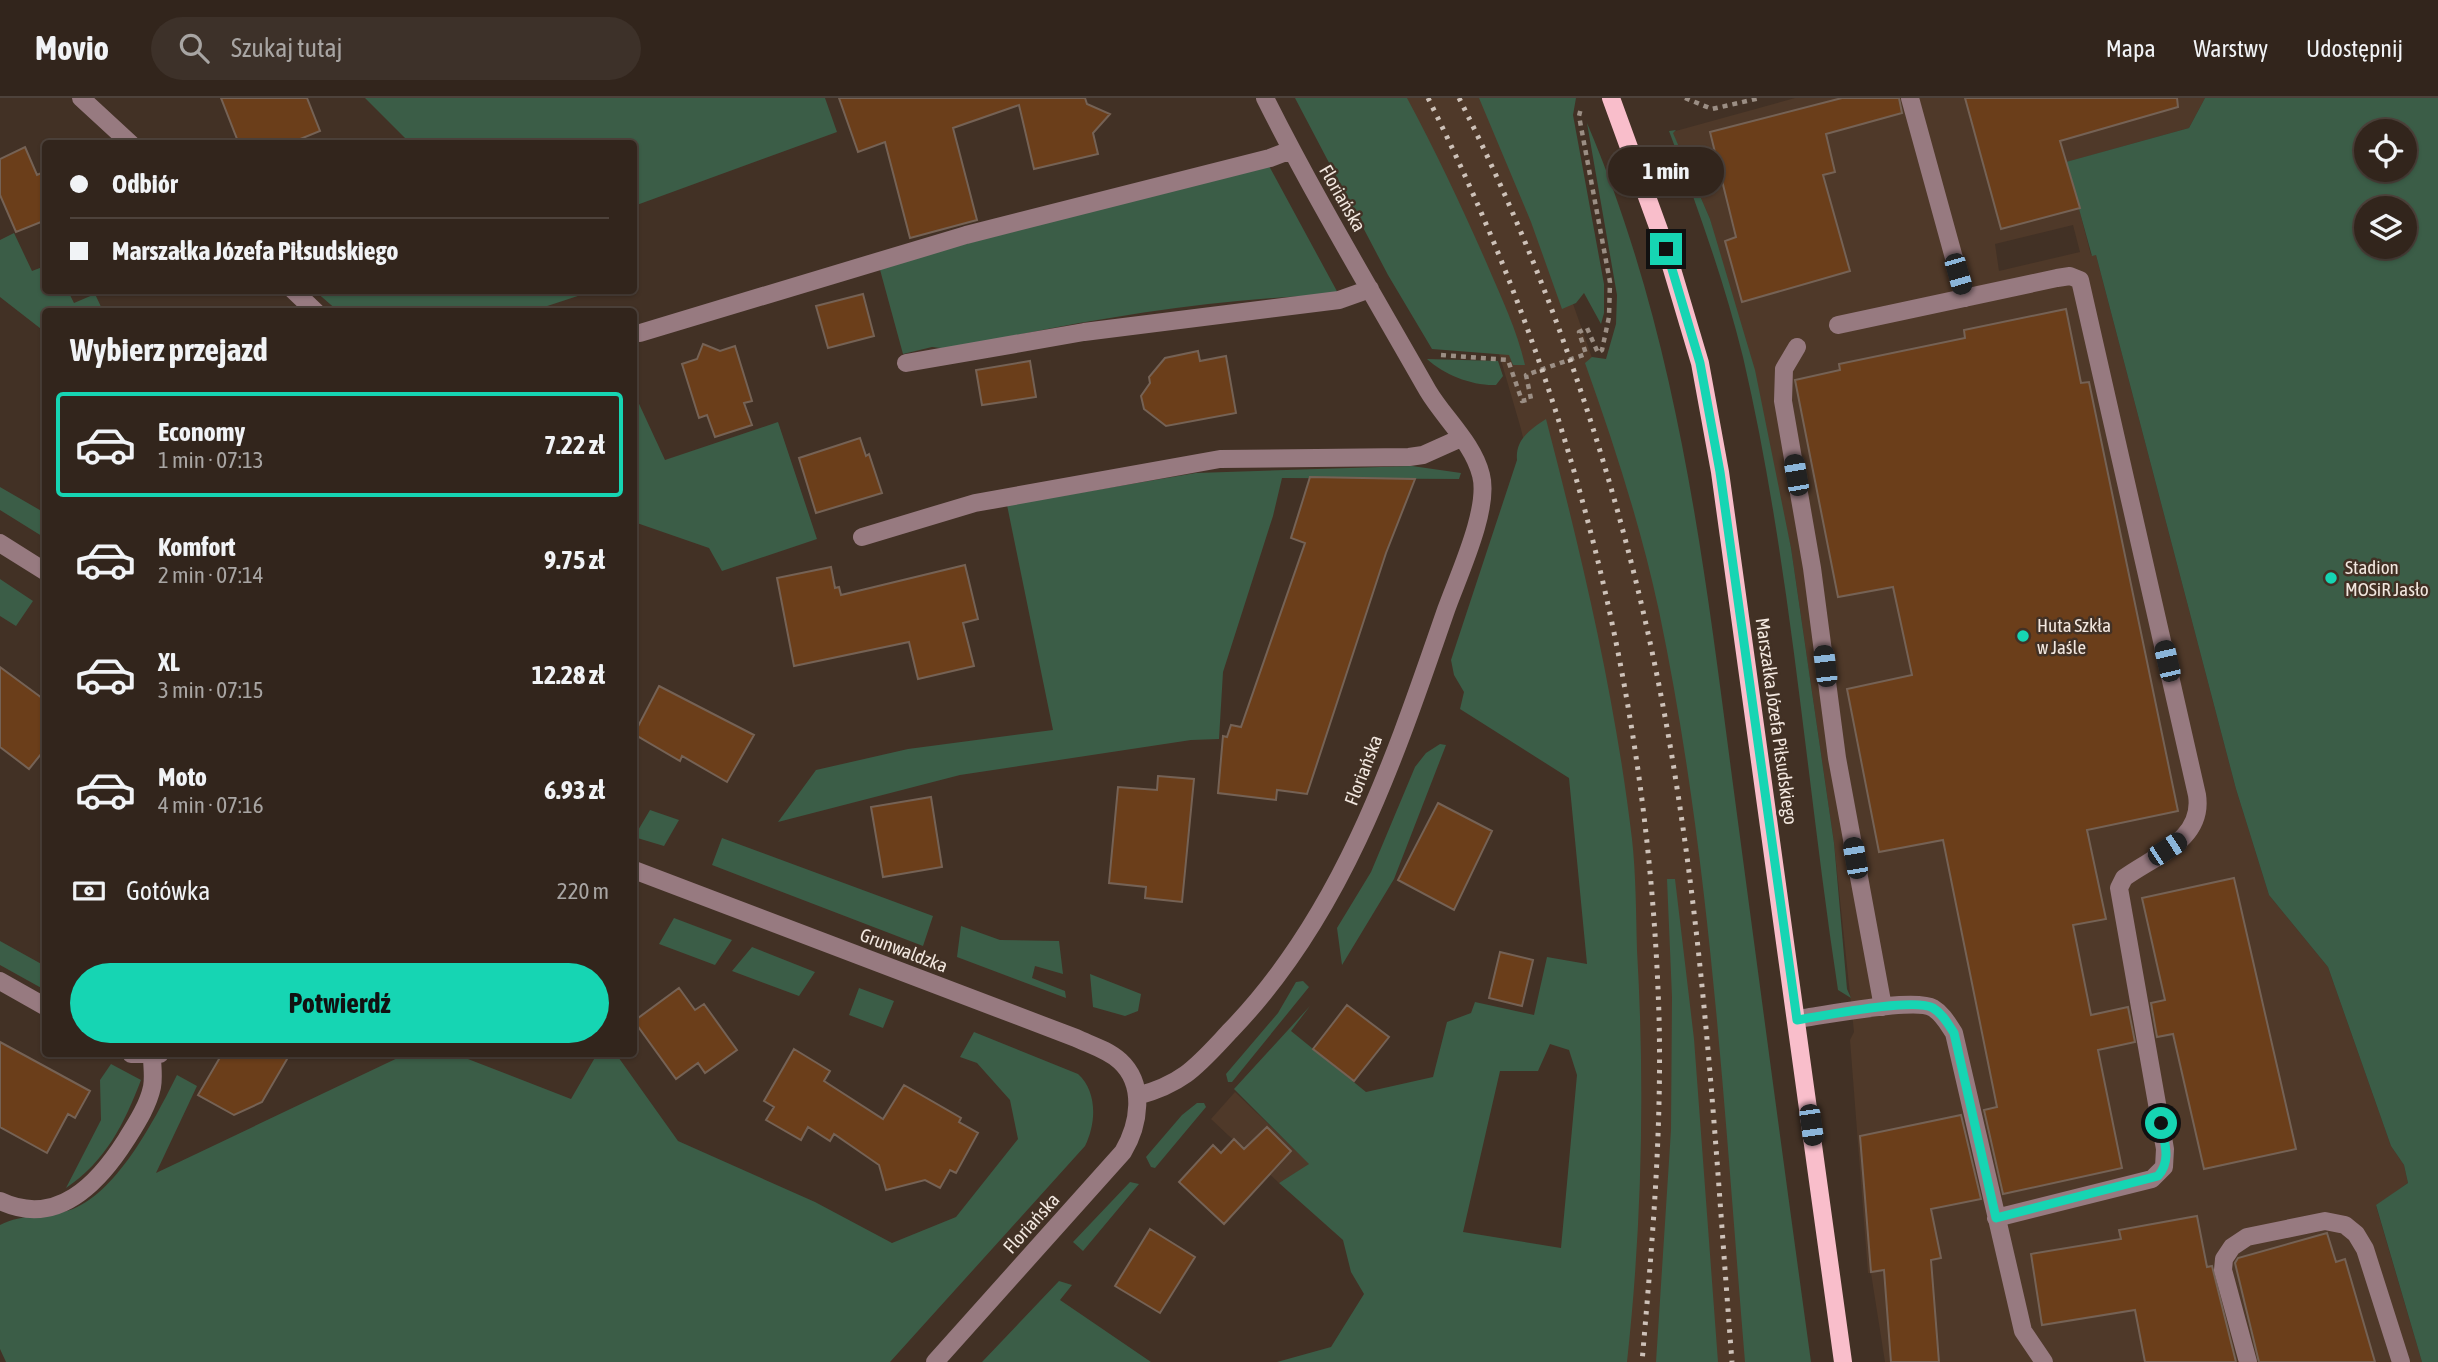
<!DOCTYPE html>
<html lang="pl">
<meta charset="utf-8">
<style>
:root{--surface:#32251c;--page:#3d3129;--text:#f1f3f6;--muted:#a8a5a3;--line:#4d423b;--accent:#16d5b3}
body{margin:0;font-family:"Asap Condensed",sans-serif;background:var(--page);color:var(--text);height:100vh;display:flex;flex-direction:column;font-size:26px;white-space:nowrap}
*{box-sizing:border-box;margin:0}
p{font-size:23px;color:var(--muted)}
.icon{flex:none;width:38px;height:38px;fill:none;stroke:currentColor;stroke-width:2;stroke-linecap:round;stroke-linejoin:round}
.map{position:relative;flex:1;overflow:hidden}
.details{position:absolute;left:42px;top:210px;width:595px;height:749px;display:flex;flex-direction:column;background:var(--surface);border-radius:7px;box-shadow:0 2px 5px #0004,0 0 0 2px var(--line)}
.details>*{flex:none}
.banner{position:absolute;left:42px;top:42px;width:595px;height:154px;border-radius:7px;box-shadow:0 2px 5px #0004,0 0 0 2px var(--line);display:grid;align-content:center;height:154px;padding:0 28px;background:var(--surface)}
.tools{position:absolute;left:2354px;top:21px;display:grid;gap:14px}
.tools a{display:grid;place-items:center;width:63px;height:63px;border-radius:50%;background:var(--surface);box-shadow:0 2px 5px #0004,0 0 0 2px var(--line);font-size:35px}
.end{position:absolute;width:32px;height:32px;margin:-16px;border:9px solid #16d5b3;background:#111;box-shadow:0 0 0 4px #111}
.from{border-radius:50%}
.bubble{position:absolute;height:49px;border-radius:24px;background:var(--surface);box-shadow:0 2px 5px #0004,0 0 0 2px var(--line);font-size:23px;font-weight:700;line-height:49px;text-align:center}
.car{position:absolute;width:21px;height:42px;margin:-21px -10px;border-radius:9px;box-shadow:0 0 5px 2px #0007;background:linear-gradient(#222 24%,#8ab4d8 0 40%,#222 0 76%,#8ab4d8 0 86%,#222 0)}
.banner b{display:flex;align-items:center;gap:24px;height:66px;font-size:26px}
.banner b+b{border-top:2px solid var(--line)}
.banner i{width:18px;height:18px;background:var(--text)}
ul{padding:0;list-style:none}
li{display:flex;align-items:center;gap:21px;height:105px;margin:0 14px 10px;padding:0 14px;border:4px solid transparent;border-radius:7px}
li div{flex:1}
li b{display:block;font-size:26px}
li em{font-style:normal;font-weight:700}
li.on{border-color:var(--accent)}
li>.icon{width:63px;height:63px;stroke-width:1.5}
h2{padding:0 28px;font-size:32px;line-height:84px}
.pay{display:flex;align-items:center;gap:18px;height:77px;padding:0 28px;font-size:26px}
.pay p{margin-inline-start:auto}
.button{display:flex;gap:14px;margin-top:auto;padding:14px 28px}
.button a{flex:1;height:80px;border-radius:42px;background:var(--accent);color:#111;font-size:28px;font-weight:700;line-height:80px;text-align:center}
header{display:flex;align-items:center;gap:42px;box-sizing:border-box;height:98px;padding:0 35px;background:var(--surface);border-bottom:2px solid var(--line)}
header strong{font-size:33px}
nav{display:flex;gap:38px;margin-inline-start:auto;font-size:24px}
.search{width:490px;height:63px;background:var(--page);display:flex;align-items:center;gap:18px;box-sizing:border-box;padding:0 24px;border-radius:38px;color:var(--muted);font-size:26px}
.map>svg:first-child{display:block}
.built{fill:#4f3929;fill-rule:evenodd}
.green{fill:#3b5d47;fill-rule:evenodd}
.building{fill:#6b3e1a;stroke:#756255;stroke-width:2}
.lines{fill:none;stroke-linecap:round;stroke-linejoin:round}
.path{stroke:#9b8e84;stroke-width:4.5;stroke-dasharray:5 5;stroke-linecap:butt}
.minor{stroke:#977a80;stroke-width:18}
.major{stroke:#f9becb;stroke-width:18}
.rail{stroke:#cec2b9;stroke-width:5;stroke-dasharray:3.5 7;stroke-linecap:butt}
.route{stroke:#16d5b3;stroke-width:9}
.poi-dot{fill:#16d5b3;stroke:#423125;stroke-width:2.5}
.labels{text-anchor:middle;stroke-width:5;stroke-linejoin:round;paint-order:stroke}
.street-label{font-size:19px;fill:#f2e7df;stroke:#423125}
.poi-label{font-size:19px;fill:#f2e7df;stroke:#423125;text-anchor:start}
</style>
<header>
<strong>Movio</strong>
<div class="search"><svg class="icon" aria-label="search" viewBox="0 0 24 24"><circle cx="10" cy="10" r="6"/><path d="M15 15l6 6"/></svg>Szukaj tutaj</div>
<nav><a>Mapa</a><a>Warstwy</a><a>Udostępnij</a></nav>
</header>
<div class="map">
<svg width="2438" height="1264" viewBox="0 0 2438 1264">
<rect width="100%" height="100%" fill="#423125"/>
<!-- built -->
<path class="built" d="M1395 0H1487L1559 166 1617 331 1659 484 1789 1264H1595L1611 1136 1559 495 1521 331 1477 180Z
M1795 0H2205L2189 30 2067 64 2091 157H2096L2236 691 2269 797 2328 869 2391 1048 2404 1067 2408 1085 2376 1108 2422 1264H1885L1871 1175H1868L1850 942 1854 934 1834 745 1791 450 1710 121 1672 34ZM2073 127 2080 154 1999 173 1995 146Z
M1235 994 1310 1066 1279 1085 1211 1021Z"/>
<!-- green -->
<path class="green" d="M365 0H825L837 34 634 108V46L410 45Z
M1295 0H1407C1436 54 1462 109 1487 166 1501 199 1517 232 1525 267H1513L1509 257 1432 251 1388 177Z
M1479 0H1576L1573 17 1604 186V215L1601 226 1584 195 1576 205 1562 211 1531 124Z
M2205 0H2438V1264H2422L2376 1107 2408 1085 2404 1067 2391 1048 2328 869 2269 797 2236 691 2096 157 2092 158 2066 64 2189 30ZM2404 33V72H2366V33ZM2366 110H2404V149H2366Z
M1587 25C1676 234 1703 456 1732 679 1758 874 1784 1069 1811 1264H1745C1724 1013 1711 761 1659 513 1641 429 1614 346 1585 265L1592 259 1606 261 1616 226 1617 197Z
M1676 32 1673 35 1710 121 1755 272 1791 450 1834 745 1847 891 1851 900 1838 892C1806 683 1791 465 1743 259 1724 182 1697 108 1669 33Z
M1269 68 1339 197C1214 199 1073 224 950 251L932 249 903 256 879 168Z
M14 135 32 173 45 168 46 192 68 193 74 205 95 196 103 213 46 214 45 234 0 199V142Z
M315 193H593L532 213H338Z
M1427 261 1498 263 1503 278 1496 287C1473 288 1444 277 1427 261Z
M634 295 665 362 778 324 817 441 722 473 709 450 634 424Z
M1546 321C1582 459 1615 598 1632 741 1636 777 1636 815 1637 852 1645 989 1642 1127 1627 1264H1277L1331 1249 1364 1196 1351 1174 1343 1142 1279 1085 1309 1066 1234 991 1310 908 1291 933 1366 994 1433 979 1447 924 1471 915 1475 904 1534 917 1547 859 1587 866 1569 680 1460 611 1464 594 1454 577 1451 562 1517 362C1515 341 1531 331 1546 321ZM1550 946 1569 952 1577 977 1561 1150 1463 1134 1500 973H1538Z
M1412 368 1461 375 1459 381 1282 380 1273 418 1223 574 1219 641 1191 642 960 677 778 724 816 672 908 651 1053 632 1007 407 1196 375Z
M0 389 45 415V440L0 412Z
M0 481 33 503 16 528 0 518Z
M1440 646 1446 647 1394 781 1342 867 1337 830 1371 774 1415 669 1426 655Z
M650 712 679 722 664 748 634 739Z
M722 740 933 818 923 848 712 767Z
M1667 781H1675L1694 941 1718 1264H1656L1671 1032 1672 899Z
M674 820 732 842 715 867 659 846Z
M961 828 1000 842 1059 843 1063 876 1035 868 1032 880 1065 893 1066 900 957 859Z
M0 843 45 868V892L0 867Z
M752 849 815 874 799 898 732 873Z
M1090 876 1141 896 1138 913 1125 918 1093 909Z
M1303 883 1309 889 1232 984H1228L1226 976 1278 915 1296 884Z
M859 890 894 903 883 930 849 917Z
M974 934 1078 976C1098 994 1096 1026 1085 1048L890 1264H6L0 1251V1127C23 1115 49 1120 73 1111 119 1092 156 1019 177 977L197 988 156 1075 406 956H455L571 1001 597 956H616L678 1043 815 1104 892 1145 956 1119 1018 1041 1010 1002 977 965 960 959Z
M111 966 141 982C124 1026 106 1063 66 1090L101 1022 100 982Z
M1197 1005H1204L1206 1009 1155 1070 1151 1069 1146 1059 1182 1017Z
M1130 1084 1139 1086 1083 1153 1073 1144Z
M1059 1183 1072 1187 1060 1202 1151 1264H982Z"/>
<!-- building -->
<path class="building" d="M221 0H307L320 33 288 46H239Z
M839 0H1085L1087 6 1110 16 1093 35 1098 56 1034 71 1019 7 953 30 977 122 910 140 885 44 858 54Z
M1842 0H1899L1902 15 1826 36 1835 74 1823 77 1850 173 1742 204 1725 143 1736 139 1710 34Z
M1965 0H2177L2178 9 2060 43 2080 110 2001 131Z
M25 49 37 77 46 73V122L16 134 0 97V61Z
M863 196 874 238 828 250 816 208Z
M2066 211 2081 285 2089 284 2178 713 2087 732 2106 821 2073 827 2091 917 2128 909 2135 944 2098 952 2122 1070 2003 1096 1984 1012 1997 1009 1943 742 1879 754 1847 591 1912 577 1893 489 1838 499 1795 282 1840 272 1839 266 1965 240 1964 232Z
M703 246 720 253 735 248 752 303 744 305 752 327 715 339 707 317 699 320 682 266 697 261Z
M1198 253 1200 263 1226 258 1236 315 1166 328 1144 311 1141 298 1150 285 1149 279 1165 260Z
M1030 263 1036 299 982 307 976 272Z
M860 340 866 358 869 356 882 395 816 415 799 360Z
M1310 379 1415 381 1386 455 1307 696 1277 692 1276 702 1218 695 1223 638 1227 639 1231 627 1241 629 1305 445 1291 440Z
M965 467 978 521 963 525 974 568 918 581 909 544 794 568 777 480 831 469 835 490 839 489 841 497Z
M0 569 46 603V650L29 671 0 649Z
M659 588 754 637 727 684 682 658 680 663 634 636Z
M1158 678 1194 681 1182 804 1145 800 1146 789 1109 785 1118 689 1157 692Z
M931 699 942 769 883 779 871 709Z
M1438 705 1492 733 1454 812 1398 782Z
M2234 780 2296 1051 2204 1071 2173 936 2157 939 2151 905 2165 902 2142 800Z
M1500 854 1533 862 1522 908 1489 900Z
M679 890 695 912 704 906 737 952 705 975 698 965 676 981 634 923Z
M1347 907 1389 939 1354 983 1313 951Z
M0 944 90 993 75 1020 68 1016 47 1055 0 1029Z
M794 951 830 973 824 983 883 1021 904 987 961 1020 959 1024 978 1035 956 1075 950 1072 940 1090 925 1082 886 1092 879 1067 834 1036 830 1043 808 1029 801 1042 766 1022 774 1009 764 1003Z
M222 956H290L262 1004 234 1017 198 997Z
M1961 1017 1981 1101 1931 1111 1941 1160 1931 1162 1939 1264H1891L1884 1172 1871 1174 1860 1038Z
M1267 1029 1291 1053 1224 1126 1179 1084 1213 1047 1221 1055 1234 1041 1244 1051Z
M2197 1118 2207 1169 2212 1168 2236 1264H2145L2135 1212 2042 1227 2031 1156 2121 1141 2119 1132Z
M1150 1131 1195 1159 1160 1215 1115 1188Z
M2327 1135 2336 1164 2345 1161 2375 1264H2259L2235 1165 2238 1160Z"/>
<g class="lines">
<!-- path -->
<path class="path" d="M1685 0 1712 11 1760 0
M1441 257 1508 262 1522 303 1531 301 1526 277 1586 256 1579 234 1587 230 1598 255 1602 252 1609 219 1610 184 1579 18 1581 10"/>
<!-- minor -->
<path class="minor" d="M81 0 131 46
M1910 0 1965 200
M293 192 316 214
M1838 227 2057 180 2070 178 2080 182 2197 697C2204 742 2154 758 2124 780L2119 790 2165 1051 2164 1069 2152 1081 1996 1120
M640 235 966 137 1270 60 1291 52
M1797 249 1784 271 1783 303 1812 470 1837 660 1883 909
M906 265 1084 234 1339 202 1370 191
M862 439 975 405 1220 361 1409 359 1423 357 1461 340
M0 445 46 474
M634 772 1076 940C1091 947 1108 952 1120 963 1146 987 1139 1027 1123 1054L935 1264
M0 883 46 909
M1797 921C1823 918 1914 899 1933 910 1943 916 1948 926 1954 935L2023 1233 2044 1264
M131 956H160
M1137 998C1185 985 1198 967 1231 932 1343 816 1394 662 1446 512 1458 478 1490 411 1481 377 1473 345 1444 320 1428 293 1373 196 1315 100 1265 0
M0 1103C57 1130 98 1086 126 1042 136 1026 148 1008 152 989 154 979 152 968 152 957
M2248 1264 2223 1172 2224 1161 2232 1149 2247 1139 2325 1123 2345 1127 2356 1136 2365 1151 2401 1264"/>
<!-- major -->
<path class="major" d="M1611 0 1666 151 1700 265 1720 374 1843 1264"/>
<!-- rail -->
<path class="rail" d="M1428 0C1572 289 1649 595 1659 918 1662 1033 1652 1149 1642 1264
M1459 0C1567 214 1641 454 1677 690 1707 880 1717 1073 1732 1264"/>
</g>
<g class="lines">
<!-- route -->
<path class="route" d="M1666 151 1700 265 1720 374 1797 922C1823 918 1914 899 1933 910 1943 916 1948 926 1954 935L1996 1120 2158 1078C2172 1063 2164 1043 2161 1025"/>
</g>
<!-- markers -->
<g class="poi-dot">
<circle cx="2331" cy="480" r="7"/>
<circle cx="2023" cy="538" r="7"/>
</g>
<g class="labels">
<!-- street labels -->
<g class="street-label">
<text transform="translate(1343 100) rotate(60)" y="7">Floriańska</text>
<text transform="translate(1777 623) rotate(82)" y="7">Marszałka Józefa Piłsudskiego</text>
<text transform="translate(1363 672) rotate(-69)" y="7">Floriańska</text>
<text transform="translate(904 852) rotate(21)" y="7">Grunwaldzka</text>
<text transform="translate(1031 1125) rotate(-48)" y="7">Floriańska</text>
</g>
<!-- poi labels -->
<g class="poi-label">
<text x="2345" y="476">Stadion<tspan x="2345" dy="22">MOSiR Jasło</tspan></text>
<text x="2037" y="534">Huta Szkła<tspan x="2037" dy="22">w Jaśle</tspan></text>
</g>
</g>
</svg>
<div class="tools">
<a><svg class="icon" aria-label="locate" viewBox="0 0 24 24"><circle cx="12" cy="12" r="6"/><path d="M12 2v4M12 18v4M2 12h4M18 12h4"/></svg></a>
<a><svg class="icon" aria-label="layers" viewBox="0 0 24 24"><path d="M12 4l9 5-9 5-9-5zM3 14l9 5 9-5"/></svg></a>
</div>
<i class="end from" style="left:2161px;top:1025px"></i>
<i class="end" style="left:1666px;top:151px"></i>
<div class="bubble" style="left:1608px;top:49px;width:116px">1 min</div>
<i class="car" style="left:1958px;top:176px;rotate:164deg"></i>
<i class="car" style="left:1796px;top:377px;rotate:350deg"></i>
<i class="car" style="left:2167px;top:563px;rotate:347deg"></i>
<i class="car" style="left:1825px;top:568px;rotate:353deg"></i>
<i class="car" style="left:2167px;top:751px;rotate:57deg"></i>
<i class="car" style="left:1855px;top:760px;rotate:350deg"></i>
<i class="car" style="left:1811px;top:1027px;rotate:172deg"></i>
<div class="banner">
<b><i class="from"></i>Odbiór</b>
<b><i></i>Marszałka Józefa Piłsudskiego</b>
</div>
<section class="details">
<h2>Wybierz przejazd</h2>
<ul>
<li class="on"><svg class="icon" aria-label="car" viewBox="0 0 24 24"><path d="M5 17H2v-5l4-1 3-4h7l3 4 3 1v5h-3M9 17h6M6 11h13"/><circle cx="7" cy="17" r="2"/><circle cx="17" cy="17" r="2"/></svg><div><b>Economy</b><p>1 min · 07:13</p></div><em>7.22 zł</em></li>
<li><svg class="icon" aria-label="car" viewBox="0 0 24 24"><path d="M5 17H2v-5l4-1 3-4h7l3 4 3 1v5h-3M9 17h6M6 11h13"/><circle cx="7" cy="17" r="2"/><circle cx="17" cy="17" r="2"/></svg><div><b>Komfort</b><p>2 min · 07:14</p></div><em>9.75 zł</em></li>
<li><svg class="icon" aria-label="car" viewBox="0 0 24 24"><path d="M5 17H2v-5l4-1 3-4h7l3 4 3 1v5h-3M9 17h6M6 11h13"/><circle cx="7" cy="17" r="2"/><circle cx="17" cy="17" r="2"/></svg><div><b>XL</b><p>3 min · 07:15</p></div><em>12.28 zł</em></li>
<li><svg class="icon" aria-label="car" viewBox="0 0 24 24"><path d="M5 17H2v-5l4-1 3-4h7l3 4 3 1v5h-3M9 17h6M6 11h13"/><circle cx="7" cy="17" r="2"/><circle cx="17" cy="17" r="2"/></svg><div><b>Moto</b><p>4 min · 07:16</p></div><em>6.93 zł</em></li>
</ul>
<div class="pay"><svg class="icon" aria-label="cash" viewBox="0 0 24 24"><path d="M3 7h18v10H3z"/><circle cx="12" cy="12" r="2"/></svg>Gotówka<p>220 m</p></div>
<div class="button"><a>Potwierdź</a></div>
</section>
</div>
